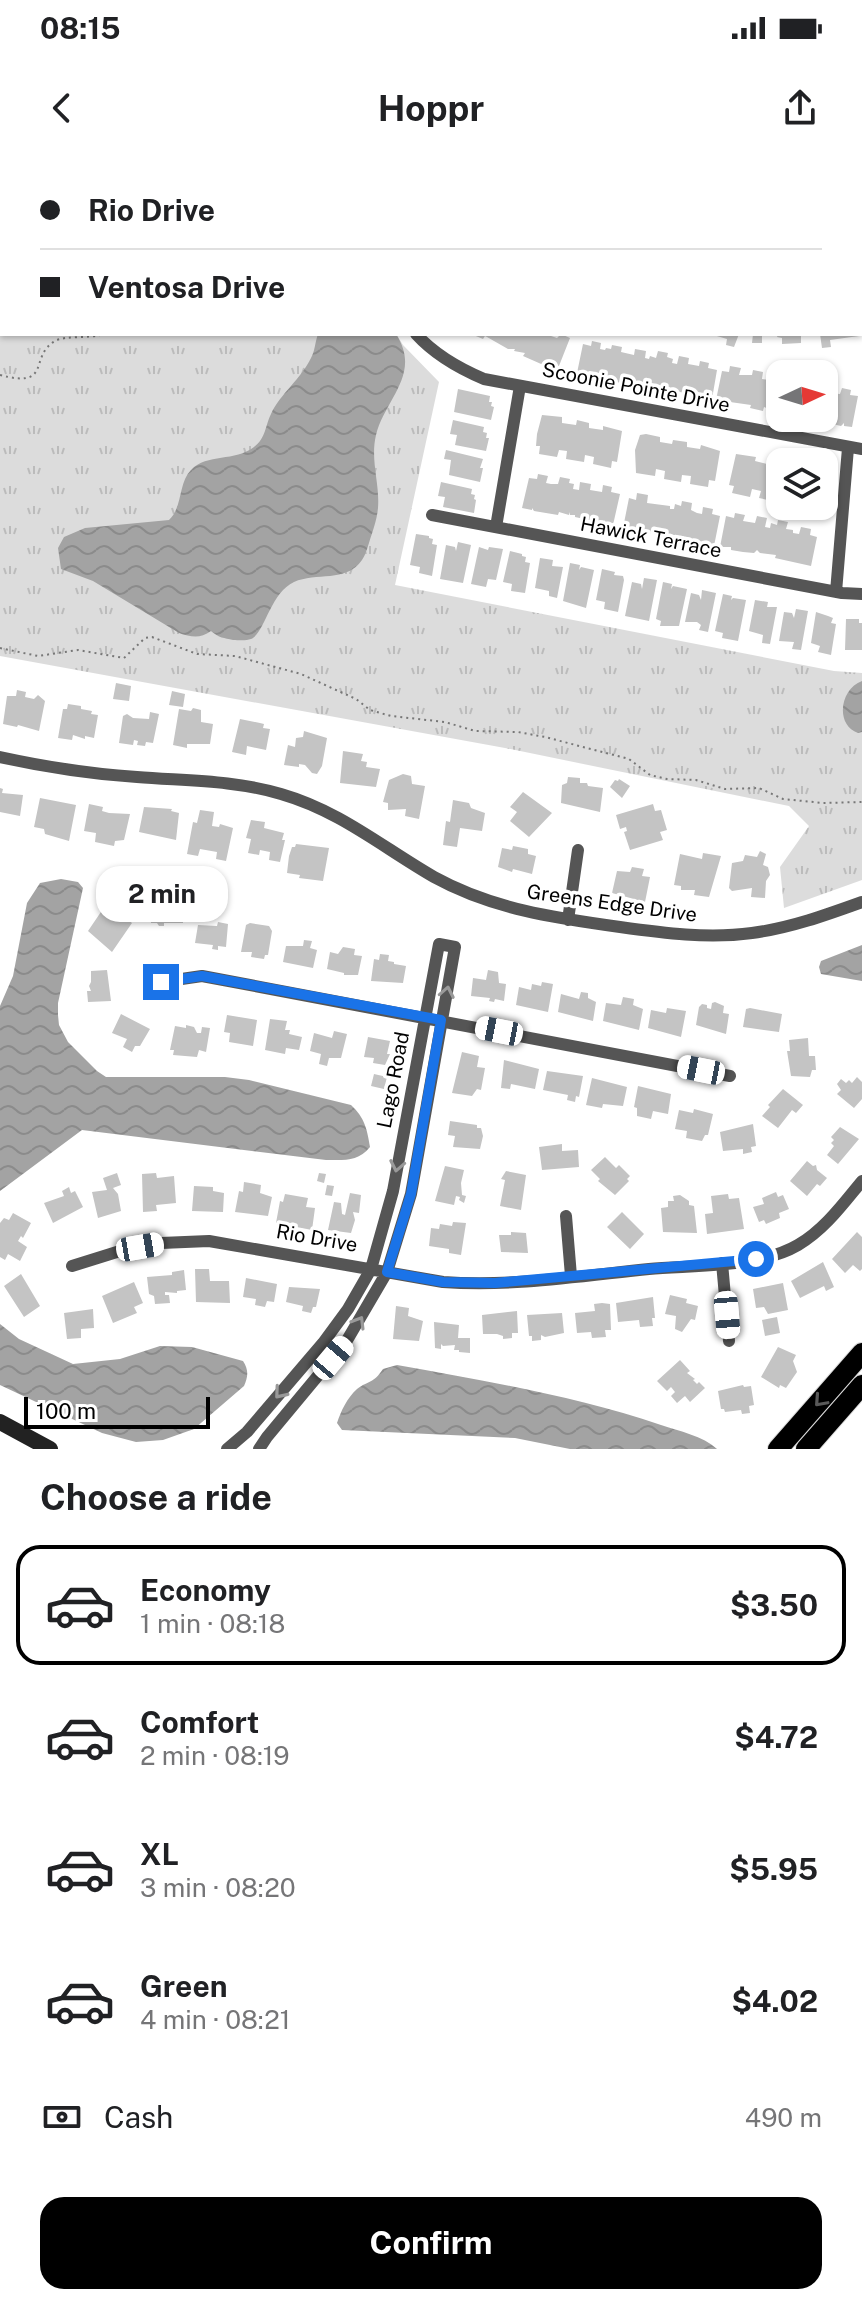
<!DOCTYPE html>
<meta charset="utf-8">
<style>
:root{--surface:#fff;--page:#f2f2f2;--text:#202124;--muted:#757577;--line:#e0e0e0;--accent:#000}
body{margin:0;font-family:"Public Sans",sans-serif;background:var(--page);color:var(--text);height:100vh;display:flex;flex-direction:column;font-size:30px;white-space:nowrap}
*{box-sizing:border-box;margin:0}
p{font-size:26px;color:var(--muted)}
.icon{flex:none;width:44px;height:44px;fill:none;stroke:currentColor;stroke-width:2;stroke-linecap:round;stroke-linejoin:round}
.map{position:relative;height:1289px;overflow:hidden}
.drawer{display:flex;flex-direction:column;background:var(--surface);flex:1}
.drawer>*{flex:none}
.hud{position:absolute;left:0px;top:0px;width:862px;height:176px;box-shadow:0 2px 6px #0004;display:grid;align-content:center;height:176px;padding:0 40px;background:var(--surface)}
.needle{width:52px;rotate:86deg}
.tools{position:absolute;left:766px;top:200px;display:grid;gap:16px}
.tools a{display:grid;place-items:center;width:72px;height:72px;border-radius:16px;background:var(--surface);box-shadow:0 2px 6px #0004;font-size:40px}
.scale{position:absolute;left:24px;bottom:20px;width:186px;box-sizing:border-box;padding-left:8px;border:4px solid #000;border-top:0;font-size:22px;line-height:28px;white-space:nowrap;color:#000;-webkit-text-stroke:6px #fff;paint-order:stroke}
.end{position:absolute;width:36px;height:36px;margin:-18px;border:10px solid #1a73e8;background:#fff;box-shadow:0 0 0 4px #fff}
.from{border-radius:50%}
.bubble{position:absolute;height:56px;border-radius:24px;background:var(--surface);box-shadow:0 2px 6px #0004;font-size:26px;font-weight:700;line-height:56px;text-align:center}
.car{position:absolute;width:24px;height:48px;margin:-24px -12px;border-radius:10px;box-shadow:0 0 6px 2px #0007;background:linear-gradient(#fff 24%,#345 0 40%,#fff 0 76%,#345 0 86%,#fff 0)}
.hud b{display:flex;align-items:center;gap:28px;height:76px;font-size:30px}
.hud b+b{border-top:2px solid var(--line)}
.hud i{width:20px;height:20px;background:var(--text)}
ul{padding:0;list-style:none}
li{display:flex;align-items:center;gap:24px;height:120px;margin:0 16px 12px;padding:0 24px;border:4px solid transparent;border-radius:24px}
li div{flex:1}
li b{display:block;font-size:30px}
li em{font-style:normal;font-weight:700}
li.current{border-color:var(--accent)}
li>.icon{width:72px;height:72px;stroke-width:1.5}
h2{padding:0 40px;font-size:36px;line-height:96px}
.pay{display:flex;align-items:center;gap:20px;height:88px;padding:0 40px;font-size:30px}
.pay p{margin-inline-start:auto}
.button{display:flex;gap:16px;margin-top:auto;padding:16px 40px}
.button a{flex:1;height:92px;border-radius:24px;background:var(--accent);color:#fff;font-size:32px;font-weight:700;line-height:92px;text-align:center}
.status{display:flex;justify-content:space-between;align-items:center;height:56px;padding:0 40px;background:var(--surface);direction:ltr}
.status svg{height:22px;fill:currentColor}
header{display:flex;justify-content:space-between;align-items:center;height:104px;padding:0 40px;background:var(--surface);font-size:36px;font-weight:700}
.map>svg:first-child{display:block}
.grass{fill:url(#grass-tufts)}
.water{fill:url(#water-waves)}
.building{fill:#c4c4c4}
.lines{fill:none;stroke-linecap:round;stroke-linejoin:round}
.primary-casing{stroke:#dbdbdb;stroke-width:22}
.path{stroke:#777;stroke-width:2;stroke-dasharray:2 4;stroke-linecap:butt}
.street{stroke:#555;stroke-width:12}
.secondary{stroke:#222;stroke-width:16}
.primary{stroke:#000;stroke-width:20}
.oneway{stroke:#999}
.oneway2{stroke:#595959}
.route{stroke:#1a73e8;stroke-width:10}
.labels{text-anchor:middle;stroke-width:7;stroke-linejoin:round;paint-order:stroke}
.street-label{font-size:20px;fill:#000;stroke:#fff}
</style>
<div class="status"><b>08:15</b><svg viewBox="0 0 49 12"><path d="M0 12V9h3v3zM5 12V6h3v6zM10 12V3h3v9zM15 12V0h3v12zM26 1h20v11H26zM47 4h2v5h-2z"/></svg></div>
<header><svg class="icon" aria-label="back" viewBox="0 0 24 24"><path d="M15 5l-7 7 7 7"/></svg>Hoppr<svg class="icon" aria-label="share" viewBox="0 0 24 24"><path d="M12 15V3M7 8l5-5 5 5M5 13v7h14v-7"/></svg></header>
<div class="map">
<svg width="862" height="1289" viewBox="0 0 862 1289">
<defs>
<pattern id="grass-tufts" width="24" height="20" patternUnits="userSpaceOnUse" patternTransform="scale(2)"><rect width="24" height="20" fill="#dcdcdc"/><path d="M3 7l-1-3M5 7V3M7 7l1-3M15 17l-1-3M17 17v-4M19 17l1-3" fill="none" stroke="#bbb"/></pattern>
<pattern id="water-waves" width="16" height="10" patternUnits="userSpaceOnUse" patternTransform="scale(2)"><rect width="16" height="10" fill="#a3a3a3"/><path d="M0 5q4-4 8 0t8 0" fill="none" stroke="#8b8b8b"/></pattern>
</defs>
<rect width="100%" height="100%" fill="#fff"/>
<!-- grass -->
<path class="grass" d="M0 0H381L2 2V174H396L403 185 439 222 395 425 834 511 862 513V720L784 748 780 707 809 666 789 646 505 588 0 496Z"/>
<!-- water -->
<path class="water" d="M0 0H381L2 2 0 41Z
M318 174H396C422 214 385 239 376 275 370 300 380 324 378 348 377 360 372 373 369 383 367 389 365 396 362 400 346 423 316 412 294 422 270 433 265 473 251 479 246 481 238 480 233 480 224 478 219 478 211 471 200 479 191 477 179 473L93 421 61 409 58 388 64 377 85 368 169 360C183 347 178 323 191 310 207 293 235 302 254 287 266 278 265 266 271 254 280 234 301 219 311 198 315 191 315 182 318 174Z
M862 521V572L858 573C834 564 841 528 862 521Z
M61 719 78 722 83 728 58 843V855L59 865 68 882 97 911 106 917H225L249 920 351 945C365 958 367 969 370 987 358 1002 344 1000 326 1000L82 970 0 1031V846L13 816 27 743 40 723Z
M862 785V821L821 814 819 807 821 801Z
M0 1164 19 1179 73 1204 120 1199 160 1186 192 1187 243 1201C249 1210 248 1217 244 1226L194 1269 163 1280 136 1282 102 1273 0 1225Z
M397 1205C486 1221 575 1236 661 1265 679 1271 703 1276 717 1289H570L515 1278 342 1270 337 1263C341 1251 347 1238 357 1229 369 1220 373 1224 383 1209Z"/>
<!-- building -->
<path class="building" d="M471 174H545L557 178 561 174 570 178 557 211 523 196 525 193 514 191 515 189H508L487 177 485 176 483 179Z
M710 174H739L734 187 726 185 727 179Z
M753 174H762V183H752Z
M778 174H801V183L782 184V178L777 177Z
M820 174H859V176L830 180 831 187 822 188Z
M592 181 601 183 600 189 605 190 606 188 611 189 612 185 622 187 621 192 634 195 635 189 646 191 645 198 649 199 650 196 656 198 658 191 668 193 667 197 673 199 672 203 677 204 679 196 689 198 688 204 699 206 700 201 709 203 708 208 717 210 712 239 703 238 701 234 700 237 656 226V230L643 227 644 223H622L610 221V217L607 216 600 218 587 215 588 212 586 215 577 213 583 184 591 186Z
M730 206 741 208 739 215H752L753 210 763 212 762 219 769 220 768 223 773 224 775 215 780 216V254L769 251V249L764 247 763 251 750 248 751 245 716 240 722 211 729 212Z
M824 225 829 226 828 233 840 234 842 228 851 230 850 235 858 236 852 267 844 266V263L841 266 810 259 824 258Z
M458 229 490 236 489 242H492L491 246 494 247 491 260 454 252Z
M542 255 562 257V263L576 265 577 260 589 263V268L603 270V266L622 271 617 302 612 301 611 308 593 304 594 297 585 295 584 302 566 299 567 291 559 290 557 297 539 294 540 286H536L537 274Z
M453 260 484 267 483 272 487 273 486 278H489L486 291 455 285 457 275 450 274Z
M646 274 660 277V282L672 284 673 280 687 282V287L700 289 701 285 720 291 715 321 709 320 708 327 690 324 691 316 682 315 681 322 664 319 665 311 656 309 655 316 636 313 635 290 640 275Z
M446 290 483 299 480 308H483L480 322 449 315 451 300 444 299Z
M736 294 756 297 755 301 767 304 768 299 780 301V335L777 342 759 338 761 331 752 329 750 337 732 333 734 326 729 325Z
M538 314 548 316 546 323 551 324H558L560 317 570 319 569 323 574 324 573 329 579 330 580 322 591 324 590 330 602 332 603 325 612 327 611 332 620 334 613 365 605 363V360L603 363 575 357V355H570L569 352V355L559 352 558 355 534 351 532 348V350L522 348 529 318 537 319Z
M441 322 472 329 471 334 475 335 474 339 476 340 474 353 443 347 445 337 438 336Z
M637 333 648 335 647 343 670 346V349H674L675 344 681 346 682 341 692 343 691 350 697 353 702 354 703 347 713 349 712 354 720 356 714 386 705 384 706 382 703 385 680 379V376L663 373V376L623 368 629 338 636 340Z
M735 353 745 355 743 361 755 363 757 356 767 358 765 367 770 368 771 363 777 365 778 360 788 362 786 369 793 370V373L799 374 801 367 811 369 810 375 817 377 811 406 775 398 776 395 760 393 757 390 754 393 743 392 731 390V387H720L726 356 734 358Z
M416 374 429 376V378L433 379 432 384 437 385 432 416 419 413 420 407 410 405Z
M458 382 471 385 463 423 440 419 446 385 455 387 456 391Z
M479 387 488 390 489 387 503 389 496 420 488 419 486 427 471 424Z
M510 391 522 394V396L526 397 525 402 530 403 525 433 511 431 512 424 503 422Z
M540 398 553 400 552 406 563 407 557 438 549 436V431L535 428Z
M570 403 580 405 579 410 581 407 594 410 586 448 563 441Z
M602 409 615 412 614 415 623 416 624 420 618 452 604 449 605 442 596 440Z
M644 418 657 420 649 461 625 456 632 422 641 424 642 429Z
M663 422 672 424 671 429 673 426 687 429 679 466H660L661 461 656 459Z
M702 430 716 433 708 472 699 470 701 465 697 462H685L691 433 699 435 701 440Z
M723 434 732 436 731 440 733 438 746 440 738 481 722 478 723 473 715 471Z
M755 440 768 442 767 447H777L770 484 762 483 763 475 749 471Z
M796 449 808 451 801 490 792 489 794 482 779 481 784 452 792 453 794 458Z
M816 452 828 456 833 458 831 463 836 464 831 495 818 492 820 486 811 483Z
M846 459H859V463H862V490H845Z
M116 523 131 526 129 541 113 539Z
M17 530 26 532 25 537 34 539 38 535 45 541 39 571 18 565 17 567 3 564 7 536H16Z
M172 531 185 534 183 547 169 545Z
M68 544 81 546V549L92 551 91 554 98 555 94 578 85 576V579L73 575 72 580 58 578 63 549H67Z
M193 548 201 550V562L213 564 210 584H187V588L173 585 179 549 191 551Z
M150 552 159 554 153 583 146 582 145 586 137 585 138 581 134 580 133 585 119 583 123 556 127 554 133 558 149 559Z
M240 559 260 563 264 564 263 568 270 569 266 590 247 586 246 595 232 592Z
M304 571 327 578 322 606 317 614 312 613 305 605 299 604V607L284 605 288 585 295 587 296 578 303 577Z
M343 591 363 594 361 601 367 602 366 607 380 609 376 627 340 623Z
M403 614 411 616 412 624 425 626 419 659 405 656 406 649 388 650V643L383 642 389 620Z
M568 617 580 618V623H587L588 626 603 628 600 652 561 643 562 625 567 623Z
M619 619 630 626 622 638 610 627 615 620 618 621Z
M0 628 3 629 2 633 23 635 20 656 0 652Z
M523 632 552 653 529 677 510 661 517 652 510 647Z
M40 638 76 645 69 681 45 674 44 669 34 667Z
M453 640 469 643 471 648 485 653 482 671 460 668 457 687 443 685 446 661 450 662Z
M89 644 103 647 102 651 109 653 130 654 124 680 115 681 114 686 95 682 96 673 84 671Z
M653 644 655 651 661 650 667 670 660 672 663 680 630 690 624 672 627 671 626 667 620 669 616 655Z
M144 647 172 649 171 651 179 653 176 680 139 672Z
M200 650 214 652 212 666 219 667 220 664 233 668 226 701 216 699 217 692 200 689 198 696 187 694 193 662 197 663Z
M251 660 265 662 264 668 284 673 282 680H285L280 702 269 700 270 692 260 690 259 695 248 693 251 679 246 678Z
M296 684 329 688 323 721 299 718 300 715 287 713 289 696 292 687H295Z
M513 686 528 689V694L536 696 532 714 513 709 512 712 498 707 502 688 512 690Z
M760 691 766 694 763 705 768 707 770 715 766 721 765 738 751 737 752 728 732 731 729 728 732 703 743 701 745 695 757 697Z
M703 693 721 696 709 737 694 735 695 730H681V726L674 725 680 694 702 699Z
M632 707 644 709 642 716 650 717 645 742 612 733 617 711 630 712Z
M188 729 196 730 194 740 186 739Z
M180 735V740L174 741V743H182L183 763H164V766H159L157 763H151L150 744H156V737Z
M107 743 132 763 112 792 88 771Z
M148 747 149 758 138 759 137 748Z
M218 762 228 764 226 787 218 786V790L212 789 213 785 195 783 198 765 217 766Z
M250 763 269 766 272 771 268 795H265L264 799 251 797 252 792H241L246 765Z
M304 780 312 781 310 788 317 790 313 808 283 802 286 786H303Z
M343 787 355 789 354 795 362 796 358 815H344V813L327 809 330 792 338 794Z
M380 794 389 795 388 801 394 802V804L406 806 403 823 371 821 374 799 379 800Z
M107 810 111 841 88 842 87 831H91L89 826 91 822V811Z
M488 810 498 812 499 823 506 824 504 841 495 839 494 842 489 841 490 838 471 836 473 818 486 820Z
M542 822 553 824 548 852 516 845 519 827 531 830 532 824 541 826Z
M581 832 588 833V838L596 842 593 861 558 852 561 834 579 839Z
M623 837 634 839 633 845 643 849 639 870 603 861 606 843 621 845Z
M715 842 724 846 723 853 729 854 726 874 696 865 699 847 702 844 707 845V848L711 849 712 843Z
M667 848 686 851 681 877 648 868 651 850 666 853Z
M750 848 782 854 779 872 743 867 746 849Z
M121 854 150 869 140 886H135L132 892 123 887 127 879 112 873Z
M227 855 257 860 253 886 229 882 230 873 224 872Z
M270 859 287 861 285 870H290L289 874 302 877 299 890 286 888 285 894 265 890Z
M186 865 194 867 197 873H201L202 867 210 868 206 892 199 890 197 897 173 895 174 890H170L175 866 186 868Z
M334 871 347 874 341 898H329L327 906 319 904 321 894 310 891 314 873 332 878Z
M368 877 390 881 387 894H390L385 905 373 903 374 898 364 897Z
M808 878 809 896H815L816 910H812L810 917 791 916 787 891H790L789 880Z
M462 892 479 896 477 907 485 908 481 930 477 929 472 936 452 933Z
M504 900 539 909 535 929 511 924 510 929 501 928Z
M547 911 583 916 579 937 576 936 575 942 567 940 568 935 543 930Z
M374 914 387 917 384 929 371 926Z
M857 917 862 922V939L854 948 837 934 841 930 837 924 841 919 846 923 849 920 852 923Z
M592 918 627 927 623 946 603 944 602 948 586 945Z
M638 926 671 934 668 954 653 951 651 959 637 956V948L634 947Z
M783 929 803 945 796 953 792 950 778 968 762 956 770 947 768 945Z
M694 949 713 954 708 975H705L702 981 686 978 687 971 675 969 679 950 693 953Z
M450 961 477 965V968H481L483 976 480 989 453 987 455 976 448 975Z
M753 964 756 986 751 987 752 992 743 994V989L723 991 720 972Z
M840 967 859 979 838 1004 827 995 834 986 831 983 834 980 831 977Z
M562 984V991L578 990 579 1007 542 1010 539 987Z
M605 997 616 1008 619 1005 630 1016 627 1019 629 1021 615 1035 598 1021 600 1019 591 1010Z
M807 1001 813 1006 816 1005 817 1010 827 1018 820 1026 817 1024 807 1036 790 1021Z
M445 1006 464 1010 461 1023 462 1035 466 1036 464 1043 459 1040 460 1037 456 1036 454 1045 435 1041Z
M506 1011 526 1015 521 1050 500 1046 505 1020 501 1019Z
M117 1013 121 1025 113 1028 118 1034 121 1051 98 1058 92 1032 107 1030 103 1018Z
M156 1013 157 1018 174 1016 176 1043 156 1045 157 1051 143 1052 142 1014Z
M319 1013 326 1014 324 1023 317 1021Z
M244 1022 261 1025 260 1033 272 1037 268 1056 235 1052 239 1031 243 1032Z
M327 1025 334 1026 332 1036 325 1035Z
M194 1026 213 1027V1031L224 1033 223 1052 192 1051Z
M69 1027 71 1033 75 1031 83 1047 53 1063 44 1043 64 1036 62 1031Z
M776 1032 778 1037 783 1035 789 1049 779 1053 780 1058 766 1064 764 1060 759 1062 753 1047 764 1044 762 1038Z
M350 1033 361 1035 359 1053 353 1052 355 1060 351 1073 328 1070 334 1042 341 1043 342 1054 345 1055Z
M285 1034 308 1038 306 1047 315 1048 312 1070 276 1063 280 1041 283 1042Z
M728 1034 729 1039 739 1038 744 1069 707 1074 705 1054 713 1053 711 1036Z
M680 1035 689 1041V1045L694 1046 697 1073 663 1072 661 1048 668 1047V1041H674L673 1036Z
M622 1052 644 1074 630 1089 607 1067Z
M13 1053 31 1063 23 1078 21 1076 18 1081 27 1087 20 1101 8 1094 5 1100 0 1097V1063L4 1058 9 1060Z
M453 1062 466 1063 461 1095 449 1093V1089L429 1086 431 1068 439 1069 440 1064 452 1066Z
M511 1072 526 1073 528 1093 501 1092 499 1075H511Z
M857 1072 862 1077V1109L860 1111 853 1105 845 1113 832 1099Z
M823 1102 834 1127 826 1131 824 1126 800 1138 791 1121Z
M195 1109H209L210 1121H229L230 1143 196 1142Z
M184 1110 186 1130 177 1131V1133L165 1132V1135H169L170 1143 155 1144 154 1136 149 1134 147 1117 172 1115V1112Z
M21 1114 40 1146 24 1157 4 1126Z
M246 1118 277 1124 274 1142 267 1141 265 1147 255 1145 256 1139 243 1137Z
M134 1122 143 1143 134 1147 137 1153 113 1163 102 1136Z
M783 1123 788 1150 768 1154 764 1147 756 1148 753 1129Z
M289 1127 320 1129 316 1147H313L311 1153 302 1151 303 1146 286 1142Z
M670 1135 687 1139 686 1143 698 1146 695 1160 691 1159 682 1172 675 1169 676 1156 665 1154Z
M653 1137 655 1158H652L653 1166 640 1167 639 1160 618 1162 616 1143Z
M602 1143 610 1144 611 1170H605L606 1177 592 1178 591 1172 577 1173 575 1153 595 1151 594 1144Z
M396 1146 409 1148 408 1156 423 1161 419 1181 393 1179Z
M93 1149 94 1168 81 1169V1178L67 1179 64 1153Z
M517 1151 518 1173H512V1178L503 1179V1176L497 1174H483L482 1155Z
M562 1153 564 1173 545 1177 541 1175V1180L532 1181V1176H529L527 1155Z
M777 1157 780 1173 765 1176 762 1160Z
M434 1162 459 1165 458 1178H470V1193L459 1192V1190H454L455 1185 443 1186 441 1184V1189L435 1188Z
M778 1187 796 1195 793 1201 797 1212 786 1228 780 1225 779 1228 761 1217Z
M680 1200 690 1211 687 1213 695 1219 693 1220 697 1224 699 1222 705 1228 690 1242 685 1236 677 1243 671 1236 675 1232 671 1227 667 1231 657 1221Z
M743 1225 744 1227 751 1226 754 1245 749 1246 750 1253 742 1254 741 1250 725 1252 724 1249H721L718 1231Z"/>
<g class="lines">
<!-- primary casing -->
<g class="primary-casing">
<path id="primary" d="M778 1289 862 1193
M806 1289 862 1225"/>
</g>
<!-- path -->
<path class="path" d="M130 2V0
M0 90 2 88
M0 215C53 229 28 197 55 181 66 175 89 179 104 174
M0 488 38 496 78 490 124 498 145 478 152 477 197 494 235 496 301 514 356 539 370 550 391 556 445 562 475 571 518 572 545 577 629 599 650 615 667 619 696 620 725 629 759 628 783 639 823 643 862 642"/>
<!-- street -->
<path class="street" d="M468 2 469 0
M860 114 862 113
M0 119 2 120
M0 138 2 139
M416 174C435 195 458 208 484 219L862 289
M432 355 842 433 862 434
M496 367 520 226
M836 432 848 288
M0 597C46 607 91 614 137 617 186 621 234 620 281 634 340 651 382 687 434 717 492 749 555 758 620 767 663 773 708 779 752 773 790 768 826 755 862 742
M568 760 578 690
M161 822 202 816 730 916
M566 1056 571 1116
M722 1103 729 1181
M72 1106 120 1091 161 1083 209 1081 443 1122C512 1127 581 1116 649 1109 694 1105 759 1108 798 1085 824 1070 843 1044 862 1021
M227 1289 247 1272 323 1183 348 1149 371 1109 393 1031 439 784 455 787 411 1034 387 1112 346 1182 267 1277 259 1289"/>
<!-- secondary -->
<path class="secondary" d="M0 1262 50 1289"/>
<!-- primary -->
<use href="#primary" class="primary"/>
</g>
<!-- one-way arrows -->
<defs><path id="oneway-chevron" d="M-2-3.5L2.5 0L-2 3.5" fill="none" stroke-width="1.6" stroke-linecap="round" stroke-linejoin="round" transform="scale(2)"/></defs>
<g class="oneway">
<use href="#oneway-chevron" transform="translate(447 832) rotate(-79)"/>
<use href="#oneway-chevron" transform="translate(397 1006) rotate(101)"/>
<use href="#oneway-chevron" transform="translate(359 1162) rotate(-59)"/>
<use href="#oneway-chevron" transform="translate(280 1233) rotate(130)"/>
</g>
<use class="oneway2" href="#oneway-chevron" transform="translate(820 1241) rotate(132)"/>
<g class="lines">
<!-- route -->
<path class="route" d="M161 822 202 816 441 860 411 1034 387 1112 443 1122 495 1123 756 1099"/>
</g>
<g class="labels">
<!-- street labels -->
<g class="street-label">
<text transform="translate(636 227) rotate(11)" y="7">Scoonie Pointe Drive</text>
<text transform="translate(651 377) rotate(11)" y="7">Hawick Terrace</text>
<text transform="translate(612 743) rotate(8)" y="7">Greens Edge Drive</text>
<text transform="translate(393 920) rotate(-79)" y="7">Lago Road</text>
<text transform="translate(317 1078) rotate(10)" y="7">Rio Drive</text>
</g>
</g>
</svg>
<div class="tools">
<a><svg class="needle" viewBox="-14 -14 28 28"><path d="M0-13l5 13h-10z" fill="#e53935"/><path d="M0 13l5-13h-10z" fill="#757577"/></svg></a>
<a><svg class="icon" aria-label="layers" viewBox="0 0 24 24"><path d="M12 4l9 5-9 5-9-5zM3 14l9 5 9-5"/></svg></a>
</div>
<div class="scale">100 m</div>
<i class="end from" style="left:756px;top:1099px"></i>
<i class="end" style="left:161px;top:822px"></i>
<div class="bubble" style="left:96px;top:706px;width:132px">2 min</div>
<i class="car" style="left:499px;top:871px;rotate:281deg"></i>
<i class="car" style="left:701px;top:910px;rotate:281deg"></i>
<i class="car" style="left:140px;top:1087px;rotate:80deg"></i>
<i class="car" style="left:727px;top:1155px;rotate:175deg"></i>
<i class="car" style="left:333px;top:1198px;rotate:40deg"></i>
<div class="hud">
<b><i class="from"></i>Rio Drive</b>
<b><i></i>Ventosa Drive</b>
</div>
</div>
<section class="drawer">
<h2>Choose a ride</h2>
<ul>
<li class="current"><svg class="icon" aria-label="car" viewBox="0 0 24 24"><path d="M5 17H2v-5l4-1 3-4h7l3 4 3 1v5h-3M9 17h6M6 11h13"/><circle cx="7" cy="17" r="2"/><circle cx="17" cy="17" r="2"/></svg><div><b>Economy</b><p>1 min · 08:18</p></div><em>$3.50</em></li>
<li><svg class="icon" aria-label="car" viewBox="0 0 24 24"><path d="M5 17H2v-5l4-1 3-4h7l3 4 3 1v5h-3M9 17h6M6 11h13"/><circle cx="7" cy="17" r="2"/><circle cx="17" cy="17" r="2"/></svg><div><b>Comfort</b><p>2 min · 08:19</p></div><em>$4.72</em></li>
<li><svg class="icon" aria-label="car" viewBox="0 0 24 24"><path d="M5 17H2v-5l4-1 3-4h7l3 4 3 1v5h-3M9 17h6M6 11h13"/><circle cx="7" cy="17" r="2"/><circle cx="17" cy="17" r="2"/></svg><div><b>XL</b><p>3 min · 08:20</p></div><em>$5.95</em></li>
<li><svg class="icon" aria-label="car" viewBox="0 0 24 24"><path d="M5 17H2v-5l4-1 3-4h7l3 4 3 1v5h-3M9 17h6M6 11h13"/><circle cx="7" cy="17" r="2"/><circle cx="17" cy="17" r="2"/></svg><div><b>Green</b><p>4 min · 08:21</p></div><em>$4.02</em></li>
</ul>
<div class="pay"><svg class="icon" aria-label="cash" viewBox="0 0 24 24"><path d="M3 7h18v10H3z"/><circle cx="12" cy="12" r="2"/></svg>Cash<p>490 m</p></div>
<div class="button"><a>Confirm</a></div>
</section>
